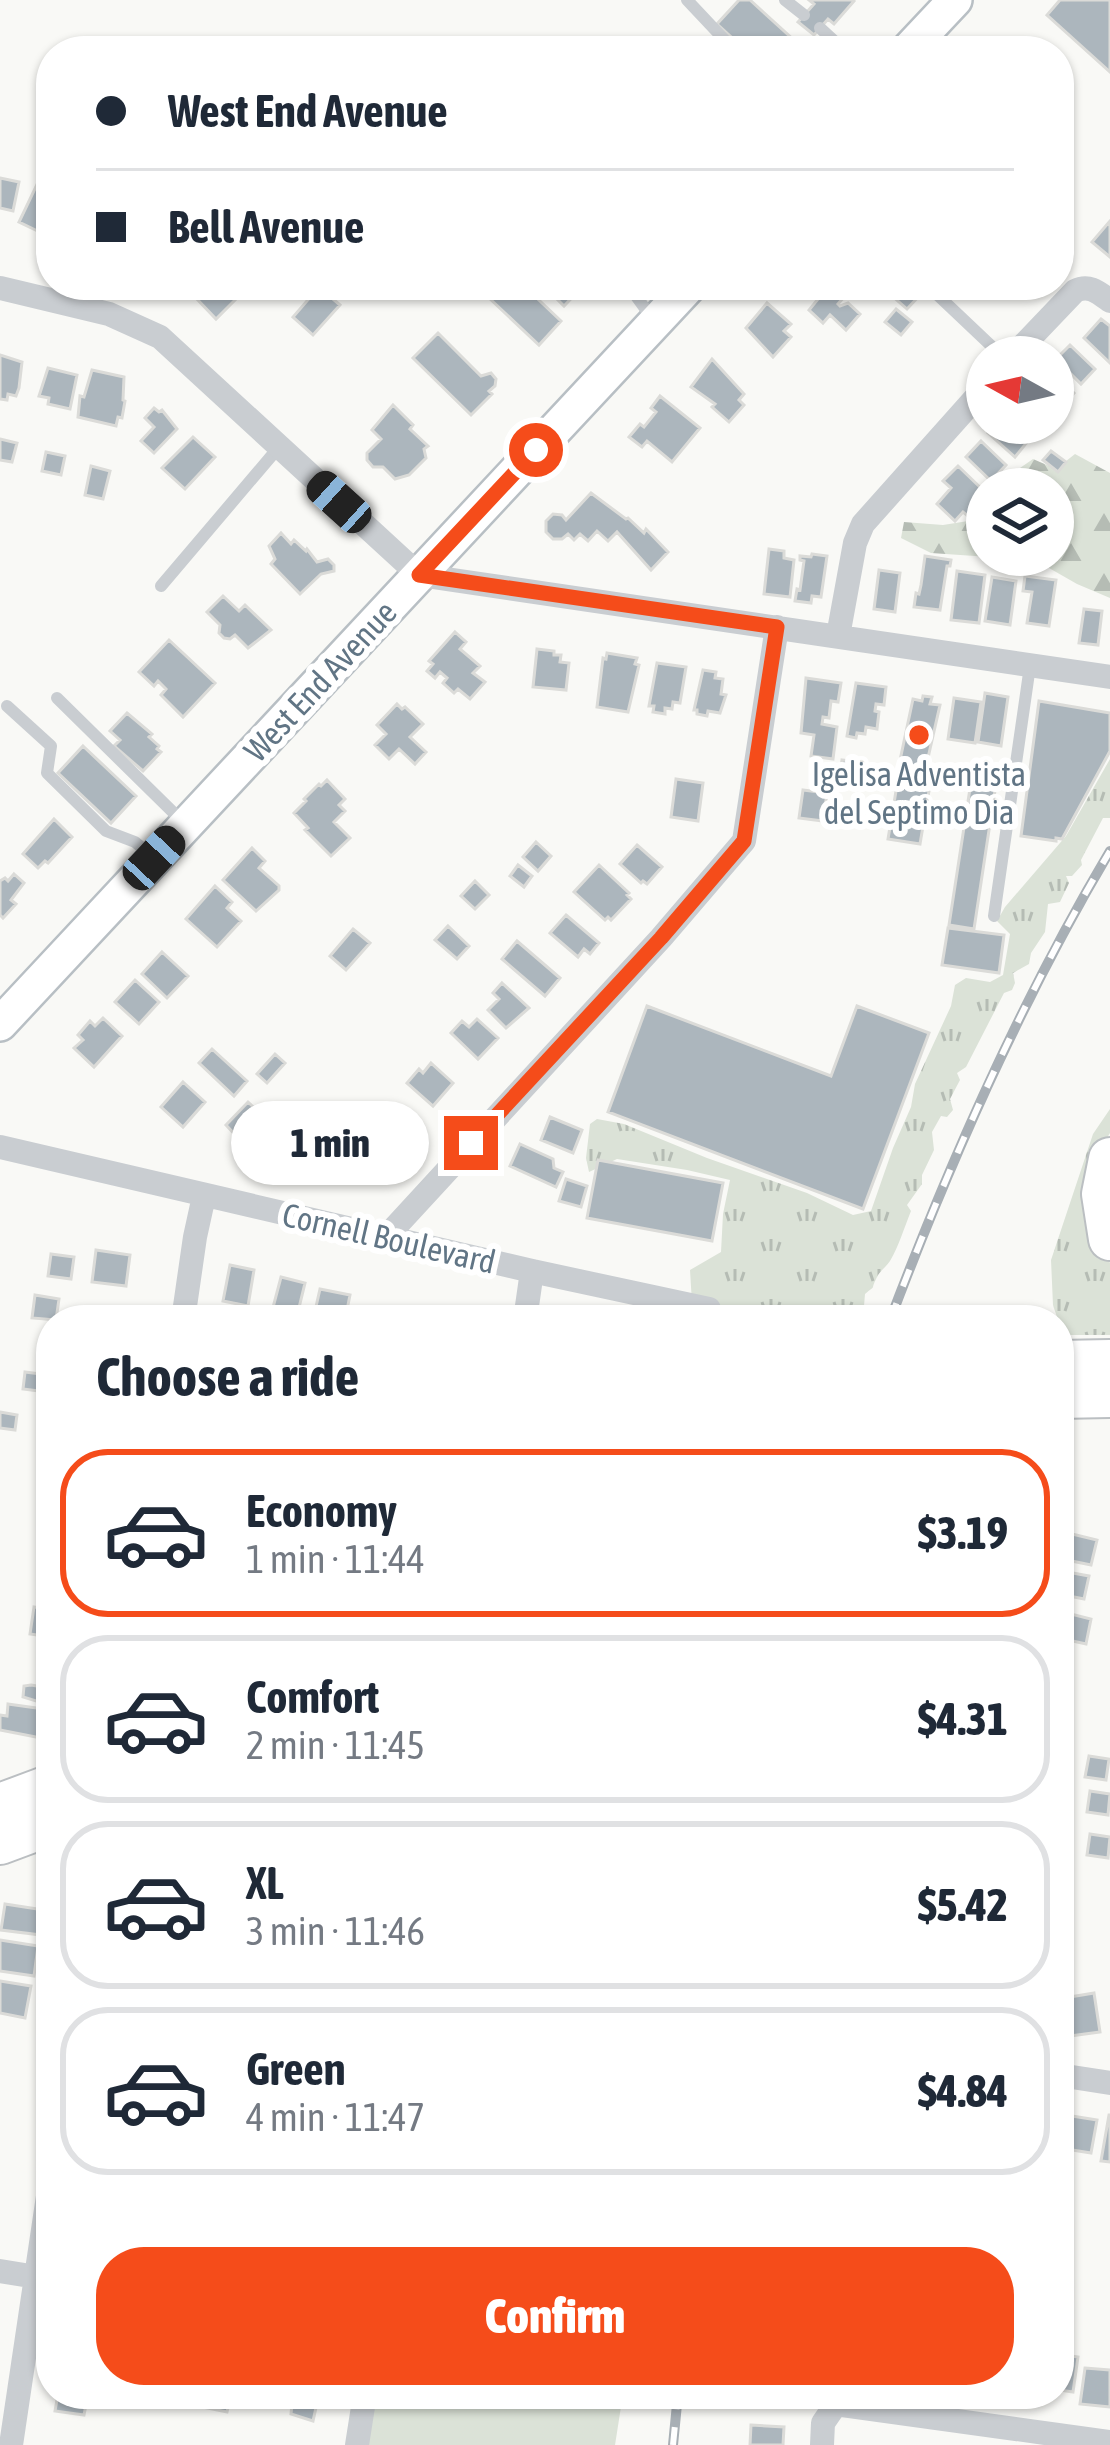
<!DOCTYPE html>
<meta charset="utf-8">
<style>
:root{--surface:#fff;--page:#f6f6f7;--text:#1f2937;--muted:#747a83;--line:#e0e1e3;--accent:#f54c1a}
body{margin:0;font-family:"Asap Condensed",sans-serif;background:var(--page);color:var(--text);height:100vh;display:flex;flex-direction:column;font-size:45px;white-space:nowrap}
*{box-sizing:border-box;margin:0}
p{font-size:39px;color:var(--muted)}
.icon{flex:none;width:66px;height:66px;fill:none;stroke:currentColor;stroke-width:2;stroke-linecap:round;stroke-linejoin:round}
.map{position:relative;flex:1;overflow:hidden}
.details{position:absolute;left:36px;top:1305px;width:1038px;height:1104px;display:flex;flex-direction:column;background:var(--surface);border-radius:48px;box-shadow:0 3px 9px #0004}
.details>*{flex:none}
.banner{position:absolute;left:36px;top:36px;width:1038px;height:264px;border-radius:48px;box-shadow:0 3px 9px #0004;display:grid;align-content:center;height:264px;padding:0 60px;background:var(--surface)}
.needle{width:78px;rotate:278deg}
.controls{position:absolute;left:966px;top:336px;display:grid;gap:24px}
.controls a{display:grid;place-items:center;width:108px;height:108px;border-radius:50%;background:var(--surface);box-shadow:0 3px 9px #0004;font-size:60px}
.end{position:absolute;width:54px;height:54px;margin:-27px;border:15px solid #f54c1a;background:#fff;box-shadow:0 0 0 6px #fff}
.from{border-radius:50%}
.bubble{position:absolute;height:84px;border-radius:42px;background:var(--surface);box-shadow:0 3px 9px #0004;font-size:39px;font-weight:800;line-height:84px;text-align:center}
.car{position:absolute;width:36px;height:72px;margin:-36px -18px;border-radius:15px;box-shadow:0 0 9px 3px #0007;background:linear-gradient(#222 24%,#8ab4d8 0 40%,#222 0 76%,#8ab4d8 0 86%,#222 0)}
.banner b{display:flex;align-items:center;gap:42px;height:114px;font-size:45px}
.banner b+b{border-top:3px solid var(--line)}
.banner i{width:30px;height:30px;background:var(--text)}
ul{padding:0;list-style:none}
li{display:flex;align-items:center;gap:36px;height:168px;margin:0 24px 18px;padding:0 36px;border:6px solid var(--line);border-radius:48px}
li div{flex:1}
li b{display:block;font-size:45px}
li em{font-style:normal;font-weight:800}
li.current{border-color:var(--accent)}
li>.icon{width:108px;height:108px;stroke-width:1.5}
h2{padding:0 60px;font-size:54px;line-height:144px}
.primary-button{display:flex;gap:24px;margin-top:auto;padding:24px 60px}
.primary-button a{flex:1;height:138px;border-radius:48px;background:var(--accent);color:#fff;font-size:48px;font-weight:800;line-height:138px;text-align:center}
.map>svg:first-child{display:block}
.grass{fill:url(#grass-tufts)}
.forest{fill:url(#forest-firs)}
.green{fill:#dbe2d7}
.building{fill:#acb6bd;stroke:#dbdbd8;stroke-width:3}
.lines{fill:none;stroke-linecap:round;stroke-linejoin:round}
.secondary-casing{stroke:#b8bfc4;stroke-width:38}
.highway-casing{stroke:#bbbfc2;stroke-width:46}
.lane{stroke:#c9cdd1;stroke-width:12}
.street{stroke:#c9cdd1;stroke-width:24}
.secondary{stroke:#fff;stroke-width:33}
.highway{stroke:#fff;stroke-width:42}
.rail-casing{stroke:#a8afb5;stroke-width:10}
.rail{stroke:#fff;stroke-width:6;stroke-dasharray:18;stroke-linecap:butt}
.route{stroke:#f54c1a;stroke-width:15}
.poi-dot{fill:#f54c1a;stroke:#fff;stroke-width:4.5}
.labels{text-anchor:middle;stroke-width:12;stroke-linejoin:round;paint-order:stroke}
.street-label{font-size:33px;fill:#617585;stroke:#fff}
.poi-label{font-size:33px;fill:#617585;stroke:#fff}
</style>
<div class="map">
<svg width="1110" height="2445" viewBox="0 0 1110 2445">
<defs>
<pattern id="grass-tufts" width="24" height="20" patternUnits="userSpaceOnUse" patternTransform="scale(3)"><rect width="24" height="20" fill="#dbe2d7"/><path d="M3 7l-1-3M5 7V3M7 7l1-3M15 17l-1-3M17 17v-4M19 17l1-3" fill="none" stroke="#b5bcb4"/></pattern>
<pattern id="forest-firs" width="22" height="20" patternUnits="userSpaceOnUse" patternTransform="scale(3)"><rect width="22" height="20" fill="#dbe2d7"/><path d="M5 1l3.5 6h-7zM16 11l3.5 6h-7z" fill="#b5bcb4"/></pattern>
</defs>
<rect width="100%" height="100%" fill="#f9f9f6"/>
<!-- grass -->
<path class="grass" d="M1110 759V818H1103L1081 860 1082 865 1072 876H1066L1069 883 1060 902 1048 904 1045 932 1031 953 1029 964 1013 973 1015 983 1012 990 1004 993 966 1067 957 1073 960 1080 950 1099 953 1110 947 1117 941 1116 932 1132 934 1150 922 1175V1184L907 1205 911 1211C904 1228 899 1246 890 1261 886 1267 880 1271 877 1277 869 1293 878 1283 865 1294L864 1306 854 1320H693L690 1270 721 1252 723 1214 730 1180 687 1170 617 1159 589 1172 586 1158 590 1124 597 1119 624 1124 707 1158 807 1193 853 1215 871 1211 893 1148 911 1107 915 1084 951 1006 955 985 966 978 990 982 1003 975 1010 934 997 921 1005 907 1066 836Z
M1110 1109V1133L1104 1143 1106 1254 1110 1263V1335H1063L1053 1305 1051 1260 1093 1134Z"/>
<!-- forest -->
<path class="forest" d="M1075 454 1110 473V598L1077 584 1042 564 1014 569 1004 558 931 553 901 538 904 522 943 525 987 518V555H1053V489H1019L1014 472 1033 459 1056 469Z"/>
<!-- green -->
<path class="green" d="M370 2394H623L615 2445H363Z"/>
<!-- building -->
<path class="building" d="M739 0H750L806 51H743L737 46 739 44 717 24Z
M809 0H853L854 1 834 24 828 19 814 35 798 22 814 4Z
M1060 0H1110V72L1047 15Z
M41 176 51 181 50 237 19 222Z
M0 178 19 182 13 211 0 208Z
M1110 221V257L1092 242Z
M207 285H250L216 319 195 297Z
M499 285H523L561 321 539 345 488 297Z
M543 285H584L564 306Z
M805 285H846L851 289 838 304 840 306 848 303 860 314 846 330 830 315 823 323 809 310 818 299Z
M898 285H912L921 294 907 309 890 294Z
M319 287 340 305 313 335 293 317Z
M767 303 791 324 784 331 791 337 773 357 746 328Z
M896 309 912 322 901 335 885 322Z
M1101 319 1110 326V363L1084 338Z
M438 333 481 376 491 373 496 379 495 386 489 391 492 394 471 415 413 358Z
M1070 345 1095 369 1081 384 1056 359Z
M0 355 22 362 19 388 16 396 8 394 7 400 0 399Z
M712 359 744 394 739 400 744 405 729 422 712 407 715 404 691 387Z
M48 368 77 375 70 409 48 404 49 398 39 396Z
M92 370 124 377 123 400 125 401 122 418 118 417 116 426 78 417 80 396 84 397Z
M1053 373 1074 393 1060 408 1053 402Z
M660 396 700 428 672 462 647 441 642 447 629 437 640 424 644 427 656 412 651 408Z
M393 405 413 425 410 429 428 446 424 449 426 458 409 475 395 479 383 467H373L367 460V453L381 439 372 430Z
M154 408 159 412 162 410 177 429 154 453 141 441 154 427 145 418Z
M997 423H1008L1028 441 1015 457 988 433Z
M193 437 215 457 185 489 162 468Z
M0 439 17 443 12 462 0 460Z
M981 441 1006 465 991 481 966 457Z
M1051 451 1066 462 1058 472 1043 460Z
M46 452 65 456 61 475 42 471Z
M91 466 110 471 103 499 85 495Z
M958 466 983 490 978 496 983 500 968 516 963 512 955 521 937 504 951 488 943 481Z
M591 493 626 519 628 518 644 533 646 529 668 552 651 570 617 532 608 541 597 531 588 541 580 534 574 540 568 534 562 539H553L546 532V521L553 514 562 515 566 520Z
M281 533 291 544 294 540 306 551 307 549 317 562 328 559 334 565V571L321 574 300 594 271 564 275 559 269 546Z
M769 549 784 551V558L794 560 790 597 764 594Z
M812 554 827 556 821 597 812 596 811 603 795 601 797 589 800 590 804 561 800 560V556L811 557Z
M925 556 951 560 950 566H947L940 610 914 607 916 593 919 594 921 585Z
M879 570 900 573 895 612 874 609Z
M957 571 985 575 979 623 951 620Z
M1025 576 1056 580 1049 626 1027 623 1032 592 1023 591Z
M992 577 1016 581 1010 625 985 621Z
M223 596 239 611 245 605 271 630 248 648 235 635 230 639 224 638 219 633 220 625 207 612Z
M1084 609 1102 611 1098 645 1079 643Z
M455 632 466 642 460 649 480 666 473 673 485 682 470 699 458 689 454 693 443 683 447 678 440 672 435 678 427 671 433 664 429 661Z
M169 640 215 683 183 717 161 695 166 689 158 681 154 686 139 672Z
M537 649 554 651V655H561L560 662 569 663 566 690 533 687Z
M607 653 637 658 635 664 639 665 628 712 597 707 603 658 606 659Z
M657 663 686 667 680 703 673 702 672 709 665 708V714L653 712 654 706H649Z
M703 670 716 672 715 678 723 679 721 694 726 695 720 713 708 711 707 716 697 714V710H694Z
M806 678 841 683 838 702 831 701 829 718 823 717 822 724 837 727 833 759 811 756 814 735 801 733Z
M856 683 886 687 884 705 876 704 875 711 879 712 877 729 866 727 865 734 857 733 856 738 847 736Z
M985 693 1008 697 1001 746 978 742Z
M923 696 932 697 930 704 940 705 925 771 899 765 913 699 922 701Z
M954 698 981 702 975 743 948 739Z
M1039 701 1110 713V751L1062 839 1056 838V841L1021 836Z
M397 704 402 709 405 707 423 724 410 737 426 752 415 764 399 749 389 759 375 745 386 734 377 725Z
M127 713 152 734 149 737 159 746 157 749 161 752 143 771 114 746 120 740 110 731Z
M83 746 136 796 111 823 58 773Z
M842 760 862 762 859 783 839 780Z
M973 769 987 771 985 782 996 784 974 929 949 925Z
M899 773 931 779 920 844 888 839Z
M676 779 703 783 698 821 671 817Z
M327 780 345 799 339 805 345 811 334 822 350 838 331 856 305 830 308 828 294 813 306 801 304 799 319 784 321 786Z
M803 790 827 793 823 821 799 818Z
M54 819 72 837 48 863 45 861 38 868 23 854Z
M536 842 551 856 538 871 523 857Z
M637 845 662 867 647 884 643 881 641 883 620 864Z
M252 848 265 861 259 868 279 886V890L256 911 223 880Z
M518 865 532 876 524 887 510 876Z
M599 865 629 893 627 895 631 899 611 920 608 917 605 920 574 892Z
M14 874 24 883 11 900 16 904 3 918 0 915V881L5 878 8 881Z
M475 881 489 895 475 909 461 896Z
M215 886 232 902 227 908 241 921 217 947 186 919Z
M566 915 599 943 590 954 584 949 578 957 550 933Z
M448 926 469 946 457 959 435 940Z
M948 928 1004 935 999 973 942 965Z
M353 929 370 943 346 970 330 956Z
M517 941 560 978 545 996 502 959Z
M162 952 188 976 167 998 142 974Z
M135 980 159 1002 139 1024 115 1002Z
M502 983 529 1008 506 1028 488 1010 499 999 493 993Z
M647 1006 831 1076 857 1006 929 1033 863 1209 608 1112Z
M103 1018 122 1036 94 1067 74 1048 83 1040 78 1035 90 1021 95 1026Z
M477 1019 498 1038 478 1059 451 1033 462 1021 469 1027Z
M212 1049 247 1081 234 1096 199 1063Z
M275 1054 285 1063 267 1083 257 1074Z
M431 1063 453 1083 433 1106 407 1083 419 1069 423 1073Z
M183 1082 205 1102 183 1127 161 1107Z
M248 1102 265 1118 242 1142 226 1125Z
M293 1109 311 1125 290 1147 273 1131Z
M550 1117 582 1130 573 1153 541 1140Z
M338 1119 363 1138 343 1159 320 1138Z
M390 1137 407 1153 387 1174 369 1158Z
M520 1144 553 1159 554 1168 563 1172 556 1187 510 1166Z
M598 1160 723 1183 712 1241 587 1218Z
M566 1179 587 1186 581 1207 559 1201Z
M96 1250 130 1255 126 1286 92 1282Z
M51 1254 74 1257 71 1279 48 1276Z
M230 1265 254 1270 248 1306 223 1301Z
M281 1277 305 1283 296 1320 271 1315Z
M320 1289 350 1295 345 1320H313Z
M35 1295 59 1299 56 1320 32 1318Z
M25 1372 49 1375 47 1392 23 1389Z
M0 1412 17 1415 15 1430 0 1428Z
M1068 1533 1097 1540 1091 1565 1062 1559Z
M1062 1571 1089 1576 1084 1599 1059 1594Z
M34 1607 51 1609V1637L30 1634Z
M1059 1611 1091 1619 1086 1644 1059 1638Z
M31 1685 49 1688 51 1703 46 1704 23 1697 24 1686Z
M8 1704 51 1710V1740L0 1730V1715L7 1716Z
M1089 1756 1109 1759 1106 1780 1085 1777Z
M1090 1791 1110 1794 1108 1815 1087 1812Z
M1090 1834 1110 1837 1108 1858 1087 1855Z
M5 1904 44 1910 41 1935 1 1930Z
M0 1940 38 1946 34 1976 0 1971Z
M0 1981 31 1986 25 2018 0 2013Z
M1094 1993 1100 2032 1070 2036 1064 1998Z
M1109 2115H1110V2162L1101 2161Z
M1072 2116 1097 2120 1091 2153 1066 2149Z
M1059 2354 1078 2357 1073 2392 1059 2390Z
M1085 2368 1110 2370V2407L1080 2404Z
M58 2394H88L84 2415 55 2411Z
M200 2394H231L227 2412 198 2406Z
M252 2394H279V2407L251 2406Z
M293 2394H319L313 2421 291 2414Z
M751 2425 784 2427 783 2445H750Z"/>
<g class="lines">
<!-- secondary casing -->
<g class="secondary-casing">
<path id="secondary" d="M907 51 955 0
M0 1024 690 285"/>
</g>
<!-- highway casing -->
<g class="highway-casing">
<path id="highway" d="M1110 1159 1103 1194 1110 1239
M1059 1362 1110 1361
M1059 1397 1110 1396
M0 1805 51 1786
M0 1843 51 1824"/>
</g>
<!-- lane -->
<path class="lane" d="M687 0 735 51
M785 0 804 15
M820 28 845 51
M628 285 652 318
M927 285 1003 357
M161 586 279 447
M57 698 185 824
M7 706 51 746 47 773 106 831 135 842 154 858
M994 916 1030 666"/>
<!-- street -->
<path class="street" d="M0 288 109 314 160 337 419 575 1110 677
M1012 357 1075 291C1089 284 1098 292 1110 301
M838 636 855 543 863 524 987 385
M0 1147 532 1271 709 1309
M386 1237 661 938 744 841 777 627
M183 1320 195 1237 204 1196
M525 1320 532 1271
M1059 2075 1110 2083
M0 2271 49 2279
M835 2404 1110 2442
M11 2445 51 2176
M357 2445 365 2394
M822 2445 823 2423 843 2394"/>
<!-- secondary -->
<use href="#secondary" class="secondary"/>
<!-- highway -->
<use href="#highway" class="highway"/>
<!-- rail casing -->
<g class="rail-casing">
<path id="rail" d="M890 1320C951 1159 1022 999 1110 851
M673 2445 678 2394"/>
</g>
<!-- rail -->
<use href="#rail" class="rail"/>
</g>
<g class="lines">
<!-- route -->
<path class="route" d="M471 1143 661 938 744 841 777 627 419 575 536 450"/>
</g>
<!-- markers -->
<circle class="poi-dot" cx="919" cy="735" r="12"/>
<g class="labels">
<!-- street labels -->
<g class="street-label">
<text transform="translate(320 681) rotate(-47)" y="12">West End Avenue</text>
<text transform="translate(389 1238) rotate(13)" y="12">Cornell Boulevard</text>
</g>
<!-- poi labels -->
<g class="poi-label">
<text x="919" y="786">Igelisa Adventista<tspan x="919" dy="38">del Septimo Dia</tspan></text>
</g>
</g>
</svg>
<div class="controls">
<a><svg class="needle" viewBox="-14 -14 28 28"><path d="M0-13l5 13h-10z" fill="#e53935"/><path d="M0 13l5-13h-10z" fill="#747a83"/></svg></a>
<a><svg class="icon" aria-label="layers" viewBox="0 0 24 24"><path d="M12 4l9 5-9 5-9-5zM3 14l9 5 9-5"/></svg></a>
</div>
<i class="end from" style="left:536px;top:450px"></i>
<i class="end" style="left:471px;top:1143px"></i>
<div class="bubble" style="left:231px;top:1101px;width:198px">1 min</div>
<i class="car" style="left:339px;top:502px;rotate:312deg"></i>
<i class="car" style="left:154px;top:858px;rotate:43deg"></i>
<div class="banner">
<b><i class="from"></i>West End Avenue</b>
<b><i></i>Bell Avenue</b>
</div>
<section class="details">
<h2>Choose a ride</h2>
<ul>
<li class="current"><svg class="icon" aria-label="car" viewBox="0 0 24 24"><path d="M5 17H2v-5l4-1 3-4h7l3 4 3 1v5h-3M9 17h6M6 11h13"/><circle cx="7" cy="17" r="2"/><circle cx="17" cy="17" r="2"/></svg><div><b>Economy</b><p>1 min · 11:44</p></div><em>$3.19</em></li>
<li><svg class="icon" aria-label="car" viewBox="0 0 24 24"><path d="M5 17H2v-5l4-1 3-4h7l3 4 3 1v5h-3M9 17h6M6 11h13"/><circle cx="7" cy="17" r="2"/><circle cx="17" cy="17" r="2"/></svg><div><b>Comfort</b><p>2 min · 11:45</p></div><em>$4.31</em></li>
<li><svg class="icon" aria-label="car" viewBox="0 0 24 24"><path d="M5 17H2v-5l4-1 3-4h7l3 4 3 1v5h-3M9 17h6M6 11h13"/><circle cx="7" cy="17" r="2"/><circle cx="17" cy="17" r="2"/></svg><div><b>XL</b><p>3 min · 11:46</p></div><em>$5.42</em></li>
<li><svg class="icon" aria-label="car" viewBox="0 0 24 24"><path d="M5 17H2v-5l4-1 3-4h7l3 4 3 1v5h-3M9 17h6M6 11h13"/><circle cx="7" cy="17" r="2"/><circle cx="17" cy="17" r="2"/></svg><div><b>Green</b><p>4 min · 11:47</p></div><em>$4.84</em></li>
</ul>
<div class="primary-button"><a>Confirm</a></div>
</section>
</div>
